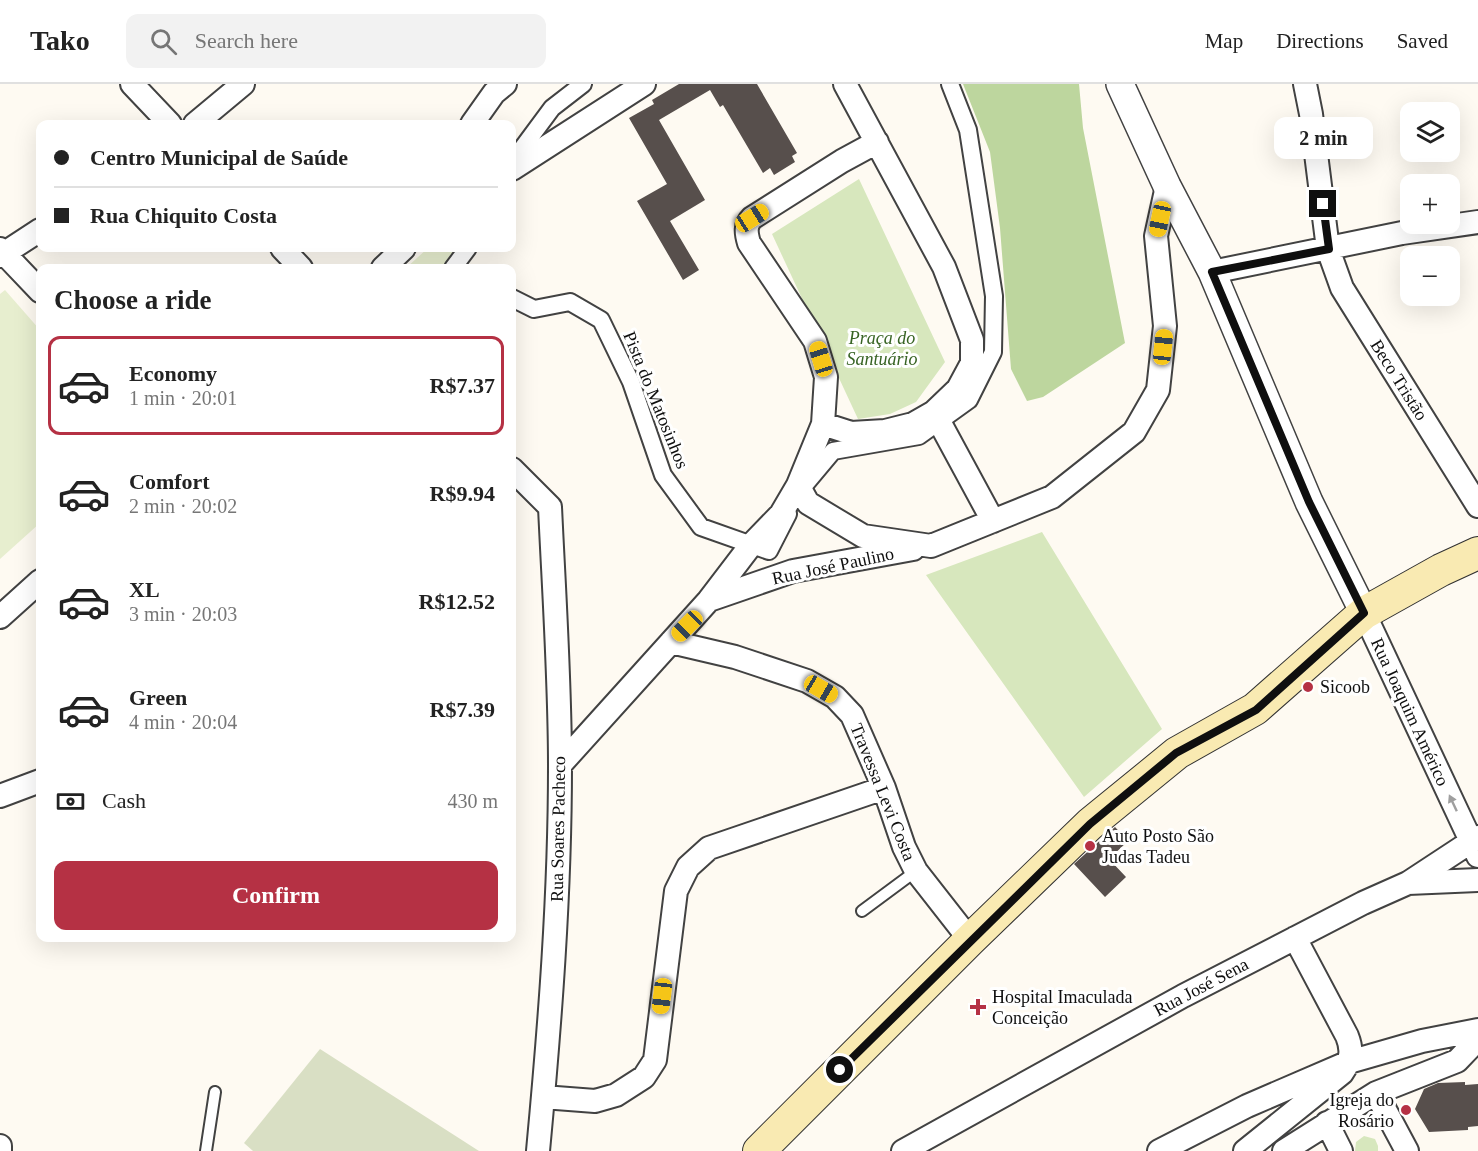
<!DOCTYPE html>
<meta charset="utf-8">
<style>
:root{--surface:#fff;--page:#f2f2f2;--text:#222;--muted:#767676;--line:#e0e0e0;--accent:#b53144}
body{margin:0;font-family:"Times New Roman",serif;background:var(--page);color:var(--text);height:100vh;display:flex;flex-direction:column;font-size:22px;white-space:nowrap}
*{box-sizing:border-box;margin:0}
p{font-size:20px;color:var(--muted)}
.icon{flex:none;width:33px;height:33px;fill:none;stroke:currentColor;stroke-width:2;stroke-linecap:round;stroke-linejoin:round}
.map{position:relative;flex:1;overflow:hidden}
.side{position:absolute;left:36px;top:180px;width:480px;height:678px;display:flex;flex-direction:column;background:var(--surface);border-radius:12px;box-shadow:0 6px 24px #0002}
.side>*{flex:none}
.guide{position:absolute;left:36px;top:36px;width:480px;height:132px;border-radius:12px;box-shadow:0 6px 24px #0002;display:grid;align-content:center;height:132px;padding:0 18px;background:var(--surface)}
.tools{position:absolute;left:1400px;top:18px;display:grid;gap:12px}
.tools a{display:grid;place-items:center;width:60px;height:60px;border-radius:12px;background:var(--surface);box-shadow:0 6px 24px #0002;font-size:30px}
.end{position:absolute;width:27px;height:27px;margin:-14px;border:8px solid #0f0f0f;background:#fff;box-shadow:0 0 0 3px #fff}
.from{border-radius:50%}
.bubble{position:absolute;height:42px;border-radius:12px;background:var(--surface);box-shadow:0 6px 24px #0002;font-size:20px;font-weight:700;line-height:42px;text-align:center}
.car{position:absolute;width:18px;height:36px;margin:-18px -9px;border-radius:8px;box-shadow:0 0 4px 2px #0007;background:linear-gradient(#f5c518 24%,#345 0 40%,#f5c518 0 76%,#345 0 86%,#f5c518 0)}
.guide b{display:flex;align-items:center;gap:21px;height:57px;font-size:22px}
.guide b+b{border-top:2px solid var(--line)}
.guide i{width:15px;height:15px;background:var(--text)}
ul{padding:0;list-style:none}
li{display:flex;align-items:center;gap:18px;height:99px;margin:0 12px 9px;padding:0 6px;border:3px solid transparent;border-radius:12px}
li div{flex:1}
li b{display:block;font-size:22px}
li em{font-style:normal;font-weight:700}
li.selected{border-color:var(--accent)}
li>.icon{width:54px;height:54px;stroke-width:1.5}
h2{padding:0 18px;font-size:27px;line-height:72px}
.pay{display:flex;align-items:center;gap:15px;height:66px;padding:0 18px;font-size:22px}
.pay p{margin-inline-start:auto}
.primary-button{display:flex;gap:12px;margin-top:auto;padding:12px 18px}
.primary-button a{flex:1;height:69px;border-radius:12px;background:var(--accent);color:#fff;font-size:24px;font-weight:700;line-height:69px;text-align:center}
header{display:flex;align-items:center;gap:36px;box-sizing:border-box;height:84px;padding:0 30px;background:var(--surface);border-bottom:2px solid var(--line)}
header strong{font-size:28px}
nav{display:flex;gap:33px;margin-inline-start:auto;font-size:21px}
.search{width:420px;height:54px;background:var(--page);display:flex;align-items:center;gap:15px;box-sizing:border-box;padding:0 21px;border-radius:12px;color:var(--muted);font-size:22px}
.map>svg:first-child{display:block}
.green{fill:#d7e7bd}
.forest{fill:#bdd69e}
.cemetery{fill:#d9dfc4}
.pitch{fill:#e7eecf}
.building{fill:#574f4c}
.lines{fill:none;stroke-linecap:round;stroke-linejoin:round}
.service-casing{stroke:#424242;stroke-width:14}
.pedestrian-casing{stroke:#424242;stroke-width:20}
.minor-casing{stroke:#424242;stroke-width:26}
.tertiary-casing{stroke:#424242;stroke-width:30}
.secondary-casing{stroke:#313131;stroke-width:34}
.service{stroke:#fff;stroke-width:10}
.pedestrian{stroke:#fff;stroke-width:16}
.minor{stroke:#fff;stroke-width:22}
.tertiary{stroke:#fff;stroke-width:27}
.secondary{stroke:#f9eab2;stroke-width:32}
.oneway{fill:#9f9f9f}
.route{stroke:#0f0f0f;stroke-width:8}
.poi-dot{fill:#b53144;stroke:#fff;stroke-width:2}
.labels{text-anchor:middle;stroke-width:6;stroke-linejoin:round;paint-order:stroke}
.park-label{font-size:18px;font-style:italic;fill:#376323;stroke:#fff}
.street-label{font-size:18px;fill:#0f0f0f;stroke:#fff}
.poi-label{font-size:18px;fill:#0f0f0f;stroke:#fff;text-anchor:start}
</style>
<header>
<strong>Tako</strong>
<div class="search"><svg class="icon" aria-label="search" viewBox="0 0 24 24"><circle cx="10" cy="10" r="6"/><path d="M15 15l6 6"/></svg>Search here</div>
<nav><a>Map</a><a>Directions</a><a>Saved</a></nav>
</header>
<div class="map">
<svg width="1478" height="1067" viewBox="0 0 1478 1067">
<rect width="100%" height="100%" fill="#fefaf2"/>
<!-- green -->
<path class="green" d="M859 95 945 278 916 318 890 330 858 335 772 150Z
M1042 448 1162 645 1084 713 926 491Z
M1364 1052 1375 1055 1378 1062V1067H1355L1356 1058Z"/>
<!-- forest -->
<path class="forest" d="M963 0H1079L1083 44 1125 259 1043 313 1027 317 1011 285 1000 144 990 68Z"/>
<!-- cemetery -->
<path class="cemetery" d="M320 965 479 1067H253L244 1059Z"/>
<!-- pitch -->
<path class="pitch" d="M428 164H464L449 184H406Z
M5 206 40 246V439L0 475V210Z"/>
<!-- building -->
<path class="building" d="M679 0H757L797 69 792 72 795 78 774 91 770 84 763 89 723 21 720 23 710 6 659 36 705 116 670 137 699 186 683 196 637 117 667 100 629 34 654 20 652 16Z
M1115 743 1128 757 1109 775 1126 793 1105 813 1074 780Z
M1465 998V1001L1478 1000V1042L1468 1043V1046L1429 1048 1415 1025 1424 1005 1438 999Z"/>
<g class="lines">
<!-- service casing -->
<g class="service-casing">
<path id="service" d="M862 827 916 787
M206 1067 215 1008"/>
</g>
<!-- pedestrian casing -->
<g class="pedestrian-casing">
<path id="pedestrian" d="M512 78 552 24 583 0
M453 184 468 164
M512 214 534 225 570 218 601 236 631 298 663 391 701 443 769 467 788 430
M802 404 833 367 919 352 969 316 993 268 994 212 968 46 950 0"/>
</g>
<!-- minor casing -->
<g class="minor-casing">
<path id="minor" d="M132 0 170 40
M1305 0 1311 30 1328 165 1342 204 1478 422
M195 40 243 0
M472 40 494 9 505 0
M512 85 644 0
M282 164 301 184
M0 165 40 207
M0 172 40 146
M383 184 404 164
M1212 188 1402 149 1478 138
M934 328 993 437
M823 340 851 349 885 347 913 340 934 328 958 305 972 279V256L944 183 845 0
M512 385 550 423C554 509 560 596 560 682 560 810 550 939 538 1067
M798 401 808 419 863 452 931 462 1052 413 1134 348 1158 306 1165 242 1156 152 1167 102
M709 516 751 461 781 430 798 401 823 340 826 293 815 257 749 159C746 149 745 141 752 134L842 77 877 58
M1364 529 1478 772
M0 533 40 497
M671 558 735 573 807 597 835 613 852 631 884 704 904 763 916 787 970 856
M560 681 709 516 793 487 913 465
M0 712 40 697
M1408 799 1478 796
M1376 1009 1407 1067
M543 1013 595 1017 616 1011 644 993 655 976 676 807 688 783 709 764 884 704
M1327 1039 1341 1067
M0 1062V1066
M903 1067 1183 912 1363 819 1408 799 1478 753
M1159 1067 1247 1022 1349 978 1422 957 1478 946
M1245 1067 1342 989C1351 976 1353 967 1347 952L1295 854
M1284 1067 1376 1009 1457 977 1478 955"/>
</g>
<!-- tertiary casing -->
<g class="tertiary-casing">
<path id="tertiary" d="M1120 0 1167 102 1212 188 1309 418 1364 529"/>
</g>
<!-- secondary casing -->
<g class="secondary-casing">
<path id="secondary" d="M759 1067 970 856 1090 740 1177 669 1255 625 1364 529 1441 486 1478 469"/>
</g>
<!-- service -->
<use href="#service" class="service"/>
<!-- pedestrian -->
<use href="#pedestrian" class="pedestrian"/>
<!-- minor -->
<use href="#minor" class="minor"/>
<!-- tertiary -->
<use href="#tertiary" class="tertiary"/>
<!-- secondary -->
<use href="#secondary" class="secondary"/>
</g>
<!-- one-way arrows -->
<defs><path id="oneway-solid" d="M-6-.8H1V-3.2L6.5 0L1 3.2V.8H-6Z" transform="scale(1.5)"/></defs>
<use class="oneway" href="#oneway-solid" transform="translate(1453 719) rotate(-115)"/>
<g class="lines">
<!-- route -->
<path class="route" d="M840 986 1090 740 1176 669 1256 626 1364 529 1309 418 1212 188 1329 165 1323 120"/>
</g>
<!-- markers -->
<g class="poi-dot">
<circle cx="1308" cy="603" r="6"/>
<circle cx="1090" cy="762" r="6"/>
<path d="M975 914h6v6h6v6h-6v6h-6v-6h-6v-6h6z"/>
<circle cx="1406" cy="1026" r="6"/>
</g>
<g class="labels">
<!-- park labels -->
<g class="park-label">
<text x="882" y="260">Praça do<tspan x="882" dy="21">Santuário</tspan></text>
</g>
<!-- street labels -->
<g class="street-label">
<text transform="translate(1399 296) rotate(58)" y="6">Beco Tristão</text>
<text transform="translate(656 316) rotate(68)" y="6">Pista do Matosinhos</text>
<text transform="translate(833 482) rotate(-12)" y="6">Rua José Paulino</text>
<text transform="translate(1410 628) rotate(65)" y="6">Rua Joaquim Américo</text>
<text transform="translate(883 708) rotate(68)" y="6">Travessa Levi Costa</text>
<text transform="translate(558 745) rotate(-89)" y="6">Rua Soares Pacheco</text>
<text transform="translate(1201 903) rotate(-28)" y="6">Rua José Sena</text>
</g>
<!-- poi labels -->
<g class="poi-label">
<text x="1320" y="609">Sicoob</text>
<text x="1102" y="758">Auto Posto São<tspan x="1102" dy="21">Judas Tadeu</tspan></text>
<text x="992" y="919">Hospital Imaculada<tspan x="992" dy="21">Conceição</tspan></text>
<text x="1394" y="1022" text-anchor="end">Igreja do<tspan x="1394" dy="21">Rosário</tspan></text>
</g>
</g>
</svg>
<div class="tools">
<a><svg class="icon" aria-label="layers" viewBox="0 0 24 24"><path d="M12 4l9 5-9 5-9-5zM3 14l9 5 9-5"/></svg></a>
<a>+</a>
<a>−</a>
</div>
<i class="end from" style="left:840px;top:986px"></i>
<i class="end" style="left:1323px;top:120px"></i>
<div class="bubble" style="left:1274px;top:33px;width:99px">2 min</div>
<i class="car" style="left:752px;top:134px;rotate:58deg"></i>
<i class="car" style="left:1160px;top:135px;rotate:192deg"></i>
<i class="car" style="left:1163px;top:263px;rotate:6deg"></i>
<i class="car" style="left:821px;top:275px;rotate:343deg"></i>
<i class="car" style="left:687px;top:542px;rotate:225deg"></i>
<i class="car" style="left:821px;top:605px;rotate:120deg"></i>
<i class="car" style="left:662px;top:912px;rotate:187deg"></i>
<div class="guide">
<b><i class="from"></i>Centro Municipal de Saúde</b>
<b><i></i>Rua Chiquito Costa</b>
</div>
<section class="side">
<h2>Choose a ride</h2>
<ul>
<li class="selected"><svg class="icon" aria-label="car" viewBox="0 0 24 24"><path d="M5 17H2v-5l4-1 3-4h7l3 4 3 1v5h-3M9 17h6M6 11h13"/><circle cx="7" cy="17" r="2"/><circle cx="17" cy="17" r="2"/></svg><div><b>Economy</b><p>1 min · 20:01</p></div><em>R$7.37</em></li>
<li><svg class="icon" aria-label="car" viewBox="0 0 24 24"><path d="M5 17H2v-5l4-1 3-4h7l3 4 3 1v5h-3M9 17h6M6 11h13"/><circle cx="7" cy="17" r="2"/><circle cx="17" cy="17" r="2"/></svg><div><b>Comfort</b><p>2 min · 20:02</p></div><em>R$9.94</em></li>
<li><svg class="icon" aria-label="car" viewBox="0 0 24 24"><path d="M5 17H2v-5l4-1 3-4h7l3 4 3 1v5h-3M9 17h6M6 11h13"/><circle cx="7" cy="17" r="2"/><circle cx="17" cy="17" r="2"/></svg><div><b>XL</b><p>3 min · 20:03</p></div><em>R$12.52</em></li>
<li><svg class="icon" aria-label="car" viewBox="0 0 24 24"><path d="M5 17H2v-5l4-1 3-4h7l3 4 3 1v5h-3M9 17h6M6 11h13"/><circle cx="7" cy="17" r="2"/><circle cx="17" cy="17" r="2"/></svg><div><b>Green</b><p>4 min · 20:04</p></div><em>R$7.39</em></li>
</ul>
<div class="pay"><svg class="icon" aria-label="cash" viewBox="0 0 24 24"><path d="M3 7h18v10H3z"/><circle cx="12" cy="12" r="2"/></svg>Cash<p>430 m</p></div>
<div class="primary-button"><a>Confirm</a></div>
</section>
</div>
